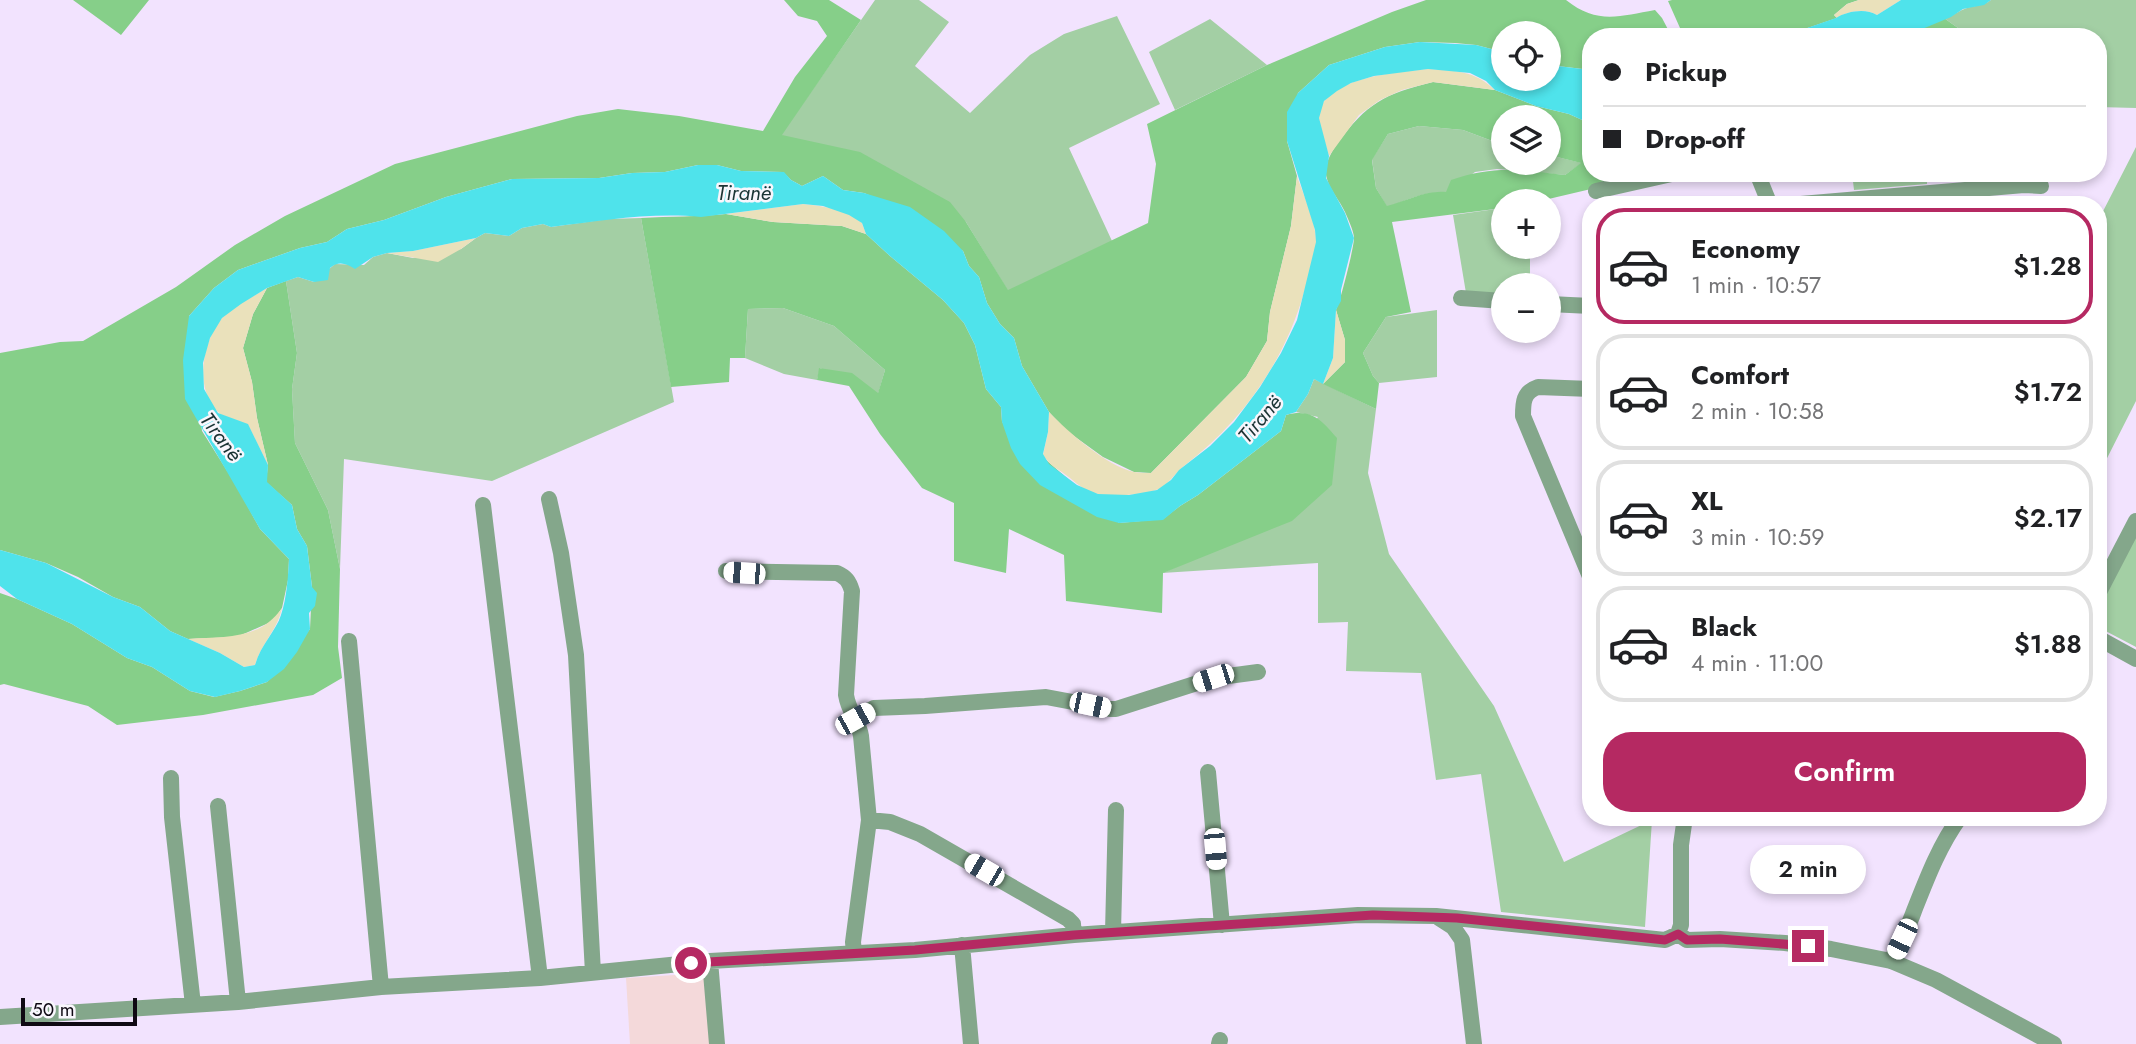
<!DOCTYPE html>
<meta charset="utf-8">
<style>
:root{--surface:#fff;--page:#f2f2f2;--text:#202124;--muted:#757577;--line:#e0e0e0;--accent:#b52962}
body{margin:0;font-family:Jost,sans-serif;background:var(--page);color:var(--text);height:100vh;display:flex;flex-direction:column;font-size:26px;white-space:nowrap}
*{box-sizing:border-box;margin:0}
p{font-size:23px;color:var(--muted)}
.icon{flex:none;width:38px;height:38px;fill:none;stroke:currentColor;stroke-width:2;stroke-linecap:round;stroke-linejoin:round}
.map{position:relative;flex:1;overflow:hidden}
.details{position:absolute;left:1582px;top:196px;width:525px;height:630px;display:flex;flex-direction:column;background:var(--surface);border-radius:28px;box-shadow:0 4px 10px #0003}
.details>*{flex:none}
.top-card{position:absolute;left:1582px;top:28px;width:525px;height:154px;border-radius:28px;box-shadow:0 4px 10px #0003;display:grid;align-content:center;height:154px;padding:0 21px;background:var(--surface)}
.buttons{position:absolute;left:1491px;top:21px;display:grid;gap:14px}
.buttons a{display:grid;place-items:center;width:70px;height:70px;border-radius:50%;background:var(--surface);box-shadow:0 4px 10px #0003;font-size:35px}
.scale{position:absolute;left:21px;bottom:18px;width:116px;box-sizing:border-box;padding-left:7px;border:4px solid #0f0913;border-top:0;font-size:19px;line-height:24px;white-space:nowrap;color:#0f0913;-webkit-text-stroke:5px #f9f6fc;paint-order:stroke}
.end{position:absolute;width:32px;height:32px;margin:-16px;border:9px solid #b52962;background:#fff;box-shadow:0 0 0 4px #fff}
.from{border-radius:50%}
.bubble{position:absolute;height:49px;border-radius:24px;background:var(--surface);box-shadow:0 4px 10px #0003;font-size:23px;font-weight:600;line-height:49px;text-align:center}
.car{position:absolute;width:21px;height:42px;margin:-21px -10px;border-radius:9px;box-shadow:0 0 5px 2px #0007;background:linear-gradient(#fff 24%,#345 0 40%,#fff 0 76%,#345 0 86%,#fff 0)}
.top-card b{display:flex;align-items:center;gap:24px;height:66px;font-size:26px}
.top-card b+b{border-top:2px solid var(--line)}
.top-card i{width:18px;height:18px;background:var(--text)}
ul{padding:12px 0 0;list-style:none}
li{display:flex;align-items:center;gap:21px;height:116px;margin:0 14px 10px;padding:0 7px;border:4px solid var(--line);border-radius:28px}
li div{flex:1}
li b{display:block;font-size:26px}
li em{font-style:normal;font-weight:600}
li.active{border-color:var(--accent)}
li>.icon{width:63px;height:63px;stroke-width:1.5}
.cta{display:flex;gap:14px;margin-top:auto;padding:14px 21px}
.cta a{flex:1;height:80px;border-radius:28px;background:var(--accent);color:#fff;font-size:28px;font-weight:600;line-height:80px;text-align:center}
.map>svg:first-child{display:block}
.industrial{fill:#f4d9da}
.green{fill:#a3cfa4}
.forest{fill:#86cf89;fill-rule:evenodd}
.sand{fill:#eae1bb}
.water{fill:#4fe3eb}
.lines{fill:none;stroke-linecap:round;stroke-linejoin:round}
.minor{stroke:#84a78b;stroke-width:16}
.route{stroke:#b52962;stroke-width:9}
.labels{text-anchor:middle;stroke-width:5;stroke-linejoin:round;paint-order:stroke}
.water-label{font-size:21px;font-style:italic;fill:#1b3435;stroke:#f9f6fc}
</style>
<div class="map">
<svg width="2136" height="1044" viewBox="0 0 2136 1044">
<rect width="100%" height="100%" fill="#f2e3fe"/>
<!-- industrial -->
<path class="industrial" d="M707 973 713 1044H630L626 978Z"/>
<!-- green -->
<path class="green" d="M875 0H919L949 22 915 66 970 113 1030 55 1064 34 1117 16 1160 104 1069 148 1112 241 1008 291 966 222 781 135Z
M1991 0H2136V108L2098 107V37H1958V28L1944 18C1952 17 1955 13 1962 10 1972 5 1982 7 1991 0Z
M1210 19 1267 65 1175 110 1149 52Z
M1419 126 1463 130 1503 145V163H1549V155L1582 163 1565 175 1497 169 1475 172 1446 193C1425 190 1407 201 1387 207L1376 188 1372 159 1388 134Z
M2136 147V401L2098 476V221Z
M1852 173H1927V184L1854 190Z
M1503 208V247H1530V285H1503V295L1466 293 1453 215Z
M641 218 674 402 492 481 344 459 340 569 328 510 295 443 292 389 297 353 286 281 298 277 314 282 335 264 364 265 373 257 387 253 413 258 461 249 476 238 485 233 509 236 522 228 543 224 551 227 608 219Z
M783 308 834 326 885 370 878 394 820 368 817 380 784 374 745 358 748 309Z
M1437 310V377L1379 383 1373 376 1363 353 1386 317Z
M1314 379 1376 409 1368 473 1389 554 1494 706 1564 862 1652 820 1645 927 1501 912 1481 774 1436 780 1421 673 1346 671 1348 622 1318 623V563L1162 573 1223 547 1318 417 1296 412 1308 394Z
M2136 532V647L2098 627V602Z"/>
<!-- forest -->
<path class="forest" d="M73 0H149L121 35Z
M784 0H829L861 20 782 135 860 152 950 202 966 222 1008 290 1148 223 1156 164 1147 124 1267 65 1392 12 1426 0H1566C1597 25 1620 16 1655 10L1662 18 1672 37H1591V70L1549 65V33H1503V52L1476 45 1455 43 1420 42 1385 47 1329 65 1298 93 1287 141 1297 176 1291 226 1270 312 1267 341 1246 377 1151 473 1134 472 1103 457 1067 431 1049 412 1022 366 1014 338 1000 324 987 303 979 277 969 266 963 251 883 201 864 193 843 190 823 176 802 186 791 180 783 172 741 171 717 165H698L665 172 632 173 599 178 512 179 446 197 384 220 347 229 327 242 300 248 238 270 214 288 189 316 202 431 236 485 260 529 289 559 288 580 282 608 273 621 237 637 188 639 170 631 140 607 113 597 78 577 46 563 0 550V353L60 342 83 341 176 287 235 245 285 216 395 164 577 116 618 109 679 116 763 131 795 77 827 36 817 21 798 16Z
M1672 0H1859L1847 4 1834 15 1837 18 1781 37H1684L1668 1Z
M1944 18 1958 28V37H1903Z
M1433 82 1495 90 1536 106 1569 114 1591 124V173H1659L1540 201H1503V208L1392 222 1411 312 1386 317 1363 353 1373 376 1379 383 1376 409 1323 384 1345 362V340L1336 310C1340 303 1355 244 1354 237 1353 229 1348 219 1345 212 1340 201 1330 190 1327 179 1323 167 1330 154 1337 144 1367 103 1384 94 1433 82ZM1503 117H1549V155L1581 163 1565 175C1521 170 1494 165 1451 180L1446 192C1425 190 1407 201 1387 206L1376 188 1372 160 1388 134 1419 126 1463 130 1503 145Z
M726 214 773 222 842 226 866 234 890 256 943 300 964 323 975 345 986 389 1001 407 1002 422 1119 523 1163 519 1180 506 1198 495 1281 431 1286 415C1312 408 1322 421 1337 438L1332 485 1292 521 1163 573 1162 613 1066 601 1064 555 1009 529 1006 573 954 561V503L922 488 880 434 849 386 817 380 819 368 852 373 878 393 885 370 834 326 783 308 748 309 745 358H730L729 382 671 387 641 218C670 216 698 217 726 214Z
M286 281 297 353 292 389 295 443 328 510 340 569 338 647 342 678 313 695 203 715 117 725 88 706 4 684 0 685V593L17 599 72 624 127 658 152 667 190 691 214 697 240 691 267 682 310 629 312 587 307 546 297 529 292 505 266 482 268 465 257 418 252 382 243 348 253 314 267 288Z"/>
<!-- sand -->
<path class="sand" d="M1859 0H1901L1877 15C1866 8 1847 11 1837 18L1834 15 1847 4Z
M1428 69C1455 71 1474 70 1495 90L1433 82 1402 90 1380 100 1359 115 1329 156C1326 145 1320 131 1319 119 1317 77 1400 72 1428 69Z
M1297 176C1303 194 1317 224 1316 243 1316 258 1310 275 1305 289 1285 361 1243 421 1184 466 1174 474 1168 486 1156 490 1143 495 1111 497 1098 494 1087 492 1078 485 1070 478 1060 470 1050 466 1043 455L1048 432 1049 412C1068 432 1107 466 1134 472 1139 473 1146 473 1151 473L1246 377 1267 341 1270 312 1291 226Z
M803 204C821 206 849 209 862 223 862 224 866 233 866 234L842 226 773 222 726 214Z
M476 238 461 249 438 262 387 253 413 251Z
M267 288 253 314 243 348 252 382 257 418 268 465 248 425C239 422 224 419 218 412 194 389 202 341 222 318 234 305 253 297 267 288Z
M1336 310 1345 340V362L1323 384 1333 358Z
M282 608C278 629 261 644 255 665L244 667 220 653 188 639C224 636 259 641 282 608Z"/>
<!-- water -->
<path class="water" d="M1901 0H1991L1984 5 1963 9 1951 17 1903 37H1781L1836 18C1847 11 1866 8 1877 15Z
M1420 42 1476 45 1503 52V79H1549V65L1591 70V124L1569 114 1536 106 1495 90 1486 81 1470 73 1428 69 1374 76 1351 83 1337 91 1324 101 1319 118 1329 156 1326 178 1345 213 1354 238 1341 290V301L1336 310 1333 358 1323 384 1314 379 1308 394 1296 412 1286 415 1281 431 1198 495 1180 506 1163 520 1119 523 1097 517 1040 485 1020 464 1011 448 1002 422 1001 407 986 389 975 345 964 323 943 300 890 256 866 234 862 223 849 215 823 206 803 204 701 217C651 212 600 221 551 227L543 224 522 228 509 236 485 233 476 238 413 251 387 253 373 257 355 269C346 263 338 261 330 268L328 280 314 282 298 277 267 288 241 304 222 318 210 338 203 363 204 389 218 413 248 424 268 465 267 482 292 505 297 529 307 546 312 587 317 593 315 606 309 613 310 629 297 652 284 669 267 682 240 691 215 697 190 691 152 667 127 658 72 624 17 599 0 586V550L46 563 113 597 140 607 170 631 220 653 244 667 255 665C261 644 276 631 281 615 287 597 288 577 289 559L260 529 185 399 183 360 189 316 214 288 238 270 300 248 327 242 347 229 384 220 446 197 512 179 599 178 632 173 665 172 698 165H717L741 171 784 172 791 180 802 186 823 176 843 190 864 193 910 207 944 231 963 251 969 266 979 277 987 303 1000 324 1014 338 1022 366 1049 412 1048 432 1043 454 1049 464 1077 485 1098 494 1129 495 1157 490 1171 480 1179 470 1210 446 1234 422 1260 387 1281 353 1297 320 1316 242 1315 230 1287 141V112L1298 93 1329 65 1385 47Z"/>
<g class="lines">
<!-- minor -->
<path class="minor" d="M1757 173 1770 205
M1596 191 1676 173
M1789 205 2024 185 2041 186
M1461 298 1503 301
M1549 304 1591 306
M1591 389 1538 387C1523 392 1523 403 1523 416L1591 579
M549 499 561 553 576 655 593 973
M483 505 540 978
M726 571 837 573C846 577 849 581 852 591L846 695C849 713 858 719 861 736L869 820 853 942 854 953
M2098 594 2136 521
M2098 638 2136 659
M349 641 381 987
M855 719 874 708 925 706 1046 697 1110 709H1116L1213 678 1258 672
M1208 772 1222 925
M171 778 172 817 193 1005
M218 806 238 1002
M869 820 890 822 920 834 1068 919 1073 924 1074 935
M1439 918 1453 927 1462 940 1474 1044
M1113 932 1116 810
M1678 934 1687 940 1720 939 1785 943 1831 949 1891 961 1936 980 2054 1044
M962 945 971 1044
M710 961 717 1044
M1891 961C1899 945 1908 928 1914 911 1927 878 1939 846 1960 817
M0 1017 238 1002 381 987 540 978 710 961 915 950 1074 935 1358 915 1436 916 1665 940 1678 934 1681 925V845L1685 817
M1219 1044 1220 1040"/>
</g>
<g class="lines">
<!-- route -->
<path class="route" d="M691 963 915 950 1074 935 1373 915 1457 918 1665 940 1678 934 1687 940 1720 939 1808 946"/>
</g>
<g class="labels">
<!-- water labels -->
<g class="water-label">
<text x="744" y="200">Tiranë</text>
<text transform="translate(1260 419) rotate(-50)" y="7">Tiranë</text>
<text transform="translate(221 437) rotate(53)" y="7">Tiranë</text>
</g>
</g>
</svg>
<div class="buttons">
<a><svg class="icon" aria-label="locate" viewBox="0 0 24 24"><circle cx="12" cy="12" r="6"/><path d="M12 2v4M12 18v4M2 12h4M18 12h4"/></svg></a>
<a><svg class="icon" aria-label="layers" viewBox="0 0 24 24"><path d="M12 4l9 5-9 5-9-5zM3 14l9 5 9-5"/></svg></a>
<a>+</a>
<a>−</a>
</div>
<div class="scale">50 m</div>
<i class="end from" style="left:691px;top:963px"></i>
<i class="end" style="left:1808px;top:946px"></i>
<div class="bubble" style="left:1750px;top:845px;width:116px">2 min</div>
<i class="car" style="left:744px;top:573px;rotate:274deg"></i>
<i class="car" style="left:1213px;top:678px;rotate:252deg"></i>
<i class="car" style="left:1090px;top:705px;rotate:102deg"></i>
<i class="car" style="left:855px;top:719px;rotate:61deg"></i>
<i class="car" style="left:1215px;top:849px;rotate:175deg"></i>
<i class="car" style="left:984px;top:870px;rotate:300deg"></i>
<i class="car" style="left:1902px;top:939px;rotate:205deg"></i>
<div class="top-card">
<b><i class="from"></i>Pickup</b>
<b><i></i>Drop-off</b>
</div>
<section class="details">
<ul>
<li class="active"><svg class="icon" aria-label="car" viewBox="0 0 24 24"><path d="M5 17H2v-5l4-1 3-4h7l3 4 3 1v5h-3M9 17h6M6 11h13"/><circle cx="7" cy="17" r="2"/><circle cx="17" cy="17" r="2"/></svg><div><b>Economy</b><p>1 min · 10:57</p></div><em>$1.28</em></li>
<li><svg class="icon" aria-label="car" viewBox="0 0 24 24"><path d="M5 17H2v-5l4-1 3-4h7l3 4 3 1v5h-3M9 17h6M6 11h13"/><circle cx="7" cy="17" r="2"/><circle cx="17" cy="17" r="2"/></svg><div><b>Comfort</b><p>2 min · 10:58</p></div><em>$1.72</em></li>
<li><svg class="icon" aria-label="car" viewBox="0 0 24 24"><path d="M5 17H2v-5l4-1 3-4h7l3 4 3 1v5h-3M9 17h6M6 11h13"/><circle cx="7" cy="17" r="2"/><circle cx="17" cy="17" r="2"/></svg><div><b>XL</b><p>3 min · 10:59</p></div><em>$2.17</em></li>
<li><svg class="icon" aria-label="car" viewBox="0 0 24 24"><path d="M5 17H2v-5l4-1 3-4h7l3 4 3 1v5h-3M9 17h6M6 11h13"/><circle cx="7" cy="17" r="2"/><circle cx="17" cy="17" r="2"/></svg><div><b>Black</b><p>4 min · 11:00</p></div><em>$1.88</em></li>
</ul>
<div class="cta"><a>Confirm</a></div>
</section>
</div>
